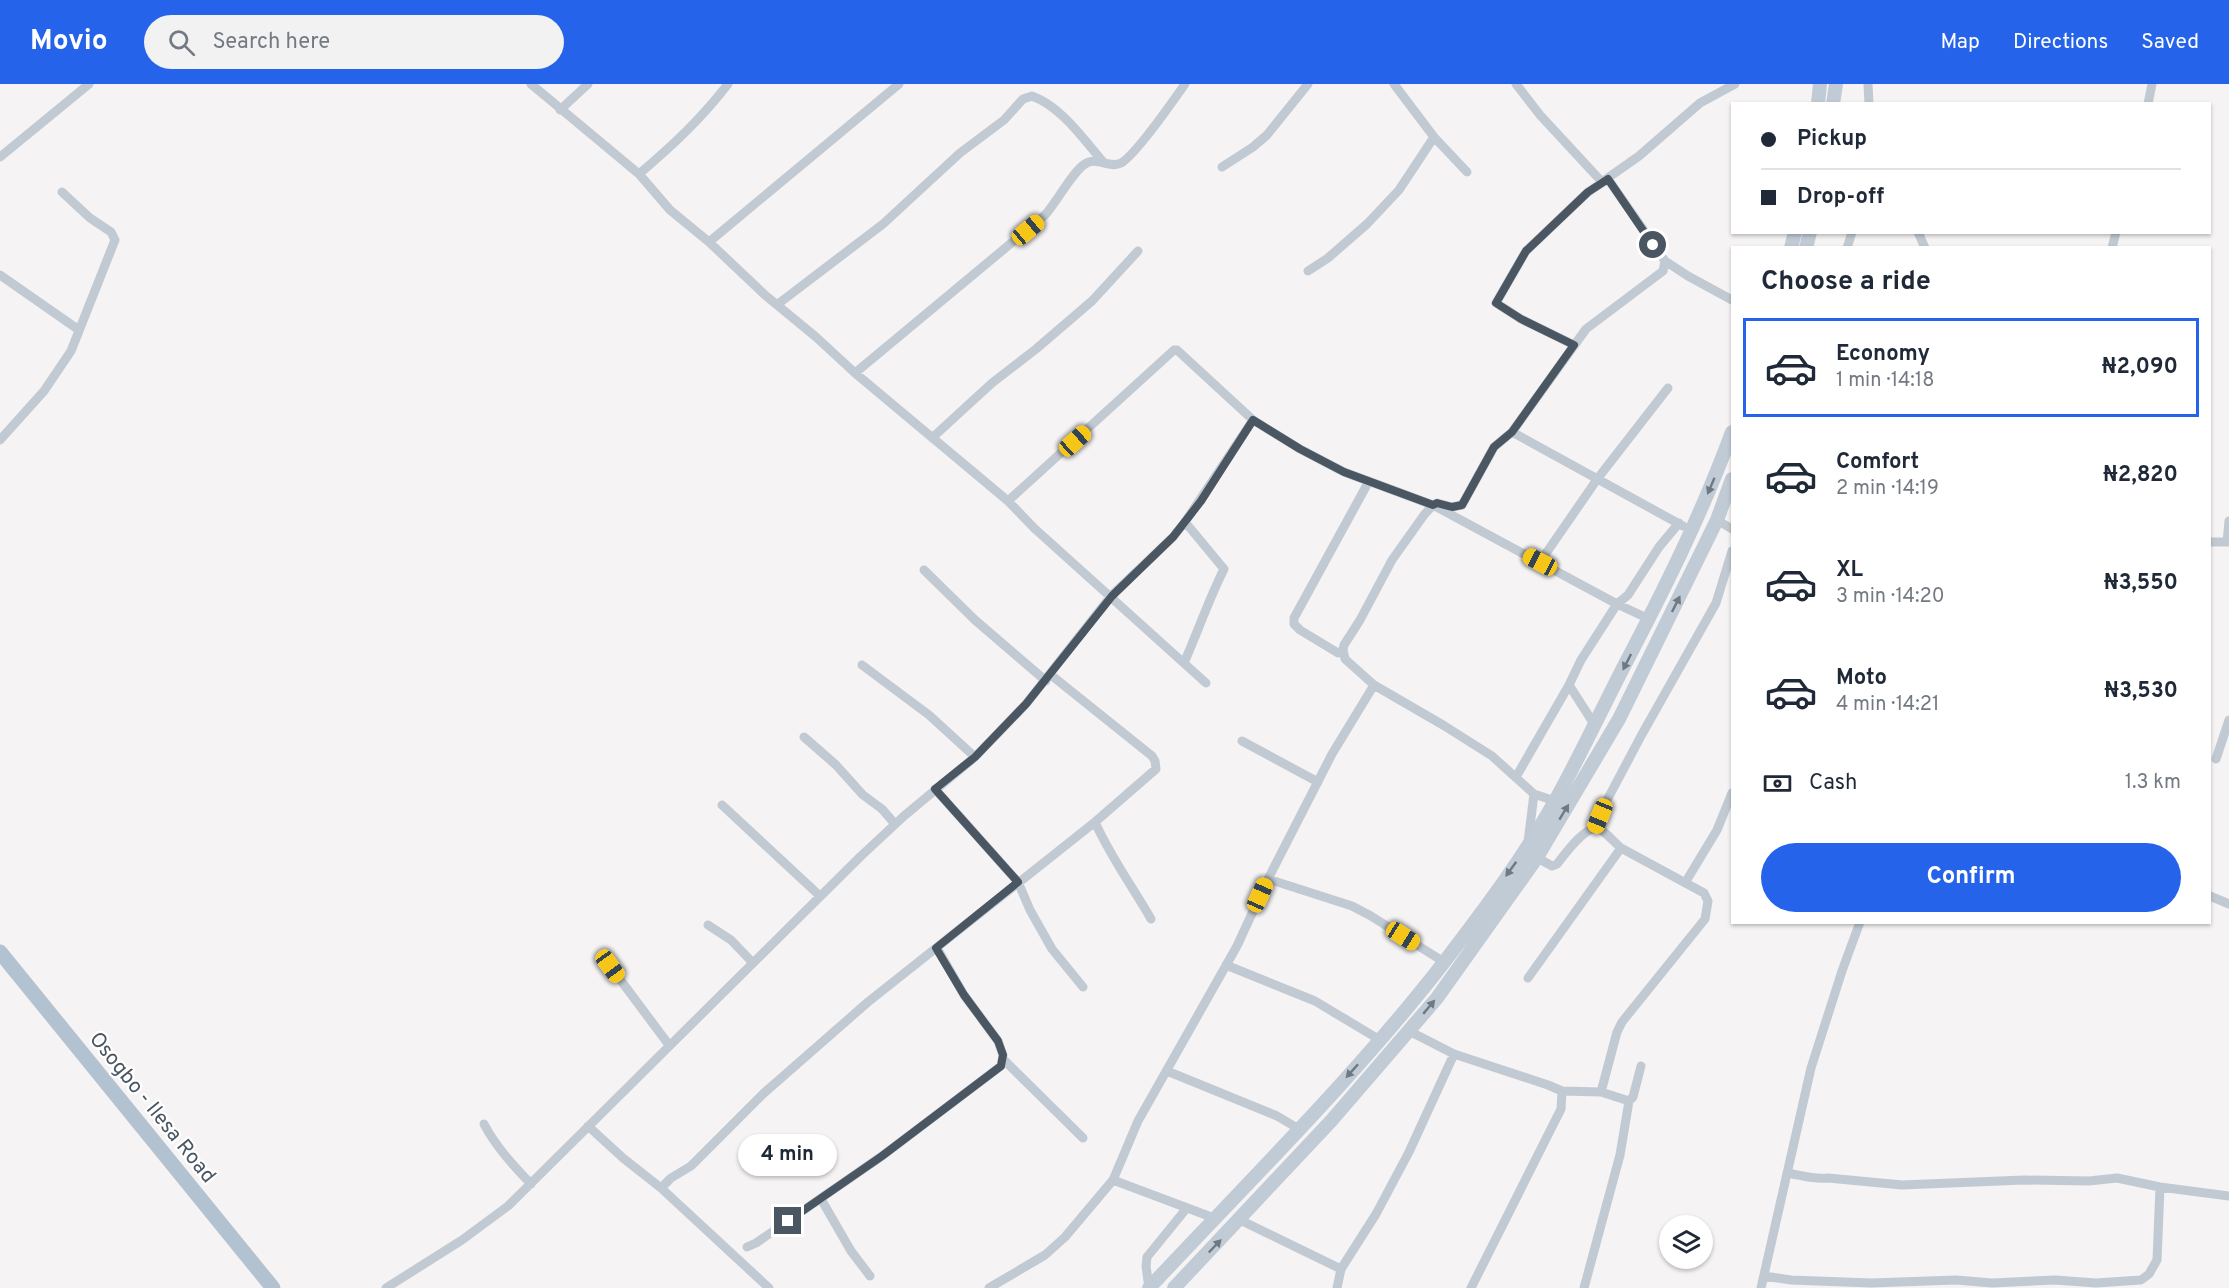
<!DOCTYPE html>
<meta charset="utf-8">
<style>
:root{--surface:#fff;--page:#f2f2f3;--text:#1f2937;--muted:#747a83;--line:#e0e1e3;--accent:#2563eb}
body{margin:0;font-family:Overpass,sans-serif;background:var(--page);color:var(--text);height:100vh;display:flex;flex-direction:column;font-size:22px;white-space:nowrap}
*{box-sizing:border-box;margin:0}
p{font-size:20px;color:var(--muted)}
.icon{flex:none;width:33px;height:33px;fill:none;stroke:currentColor;stroke-width:2;stroke-linecap:round;stroke-linejoin:round}
.map{position:relative;flex:1;overflow:hidden}
.side{position:absolute;left:1731px;top:162px;width:480px;height:678px;display:flex;flex-direction:column;background:var(--surface);border-radius:0px;box-shadow:0 2px 4px #0004}
.side>*{flex:none}
.hud{position:absolute;left:1731px;top:18px;width:480px;height:132px;border-radius:0px;box-shadow:0 2px 4px #0004;display:grid;align-content:center;height:132px;padding:0 30px;background:var(--surface)}
.tools{position:absolute;left:1659px;top:1131px;display:grid;gap:12px}
.tools a{display:grid;place-items:center;width:54px;height:54px;border-radius:50%;background:var(--surface);box-shadow:0 2px 4px #0004;font-size:30px}
.end{position:absolute;width:27px;height:27px;margin:-14px;border:8px solid #4a5661;background:#fff;box-shadow:0 0 0 3px #fff}
.from{border-radius:50%}
.bubble{position:absolute;height:42px;border-radius:21px;background:var(--surface);box-shadow:0 2px 4px #0004;font-size:20px;font-weight:700;line-height:42px;text-align:center}
.car{position:absolute;width:18px;height:36px;margin:-18px -9px;border-radius:8px;box-shadow:0 0 4px 2px #0007;background:linear-gradient(#f5c518 24%,#345 0 40%,#f5c518 0 76%,#345 0 86%,#f5c518 0)}
.hud b{display:flex;align-items:center;gap:21px;height:57px;font-size:22px}
.hud b+b{border-top:2px solid var(--line)}
.hud i{width:15px;height:15px;background:var(--text)}
ul{padding:0;list-style:none}
li{display:flex;align-items:center;gap:18px;height:99px;margin:0 12px 9px;padding:0 18px;border:3px solid transparent;border-radius:0px}
li div{flex:1}
li b{display:block;font-size:22px}
li em{font-style:normal;font-weight:700}
li.current{border-color:var(--accent)}
li>.icon{width:54px;height:54px;stroke-width:1.5}
h2{padding:0 30px;font-size:27px;line-height:72px}
.pay{display:flex;align-items:center;gap:15px;height:66px;padding:0 30px;font-size:22px}
.pay p{margin-inline-start:auto}
.primary-button{display:flex;gap:12px;margin-top:auto;padding:12px 30px}
.primary-button a{flex:1;height:69px;border-radius:36px;background:var(--accent);color:#fff;font-size:24px;font-weight:700;line-height:69px;text-align:center}
header{display:flex;align-items:center;gap:36px;box-sizing:border-box;height:84px;padding:0 30px;background:var(--accent);color:#fff}
header strong{font-size:28px}
nav{display:flex;gap:33px;margin-inline-start:auto;font-size:21px}
.search{width:420px;height:54px;background:var(--page);display:flex;align-items:center;gap:15px;box-sizing:border-box;padding:0 21px;border-radius:33px;color:var(--muted);font-size:22px}
.map>svg:first-child{display:block}
.lines{fill:none;stroke-linecap:round;stroke-linejoin:round}
.street{stroke:#c1cad2;stroke-width:9}
.secondary{stroke:#c1cbd6;stroke-width:14}
.primary{stroke:#b3c2d1;stroke-width:15}
.oneway{fill:#6e7984}
.route{stroke:#4a5661;stroke-width:8}
.labels{text-anchor:middle;stroke-width:4.5;stroke-linejoin:round;paint-order:stroke}
.street-label{font-size:21px;fill:#4a5661;stroke:#fff}
</style>
<header>
<strong>Movio</strong>
<div class="search"><svg class="icon" aria-label="search" viewBox="0 0 24 24"><circle cx="10" cy="10" r="6"/><path d="M15 15l6 6"/></svg>Search here</div>
<nav><a>Map</a><a>Directions</a><a>Saved</a></nav>
</header>
<div class="map">
<svg width="2229" height="1204" viewBox="0 0 2229 1204">
<rect width="100%" height="100%" fill="#f5f3f3"/>
<g class="lines">
<!-- street -->
<path class="street" d="M531 0 639 90 670 126 709 158 765 211 816 253 855 289 1008 417 1034 444 1206 599
M1394 0 1434 53 1467 88
M1516 0 1540 31 1602 98 1639 72 1700 19 1735 0
M1868 0 1869 20
M2148 20 2152 0
M560 26 588 0
M0 73 89 0
M1222 83 1253 63 1267 51 1308 0
M639 90C672 62 701 35 728 0
M1918 148 1925 164
M709 158 899 0
M1847 164 1852 148
M2112 164 2116 148
M1665 177 1688 192 1732 216
M1308 187 1328 174 1367 140 1399 106 1434 53
M0 191 79 246
M778 220 883 140 960 69 1004 36 1023 15 1032 12C1062 23 1084 56 1104 79
M1574 261 1521 235 1496 219 1526 167 1588 108 1608 95 1665 177 1663 187 1586 245 1512 348 1494 363 1462 421 1452 423 1437 419 1433 421 1617 520 1649 535
M855 289 1045 131C1056 119 1073 87 1085 80 1096 72 1109 85 1121 79 1136 71 1173 17 1185 0
M1512 348 1683 442
M932 354 992 299 1036 265 1092 217 1138 167
M0 356 44 307 71 267 115 156 111 148 90 134 62 108
M1008 417 1174 266H1177L1253 336 1300 365 1344 388 1433 421 1424 431 1392 476 1360 536 1344 561 1343 566 1345 575 1374 601 1443 641 1492 672 1534 710 1555 717
M1717 436 1732 445
M2210 458H2229
M2227 458 2229 437
M1540 478 1598 394 1668 304
M924 486 975 536 1046 597
M1343 566 1338 569 1300 546 1294 540V534L1369 397
M1184 579C1198 547 1209 515 1224 485L1185 438
M862 581 929 631 975 673
M1594 640 1569 601 1581 576 1617 520 1628 511 1659 463 1679 439
M804 653 836 681 863 711 882 725 895 740
M1242 657 1318 698
M2216 675 2229 636
M1516 693 1569 601
M935 705 1018 798 1030 826 1052 865 1083 903
M722 721 820 812
M1095 738C1110 772 1132 802 1151 835
M1595 744 1605 720 1641 652 1716 519 1732 467
M1528 758 1534 710
M1534 772 1552 782 1557 780C1565 770 1586 740 1599 745 1606 748 1614 758 1621 764
M1268 795 1352 822 1371 832 1444 878
M1685 799 1717 746 1732 709
M2210 812 2229 820
M708 841 731 856 753 879
M1226 881 1315 917 1380 956
M610 882 669 961
M1528 894 1621 764 1704 809 1708 817 1705 835 1622 938 1617 948 1601 1008
M1409 947 1454 970
M1003 975 1083 1054
M1167 987 1277 1032 1299 1045
M1562 1007 1601 1008 1629 1017
M484 1040C496 1063 513 1081 531 1100
M588 1042 623 1074 661 1104 769 1204
M1787 1089C1800 1091 1814 1096 1828 1094L1902 1101 2024 1096 2089 1097 2117 1094 2160 1103 2229 1112
M1113 1096 1214 1134
M661 1104 671 1094 691 1082 764 1009 868 918 1095 738 1156 685 1155 677 1152 672 1051 591
M821 1115 851 1167 870 1192
M1240 1136 1341 1185
M747 1163 756 1159 882 1072 1001 982 1003 971 998 957 964 911 937 864
M1764 1192 1791 1196 1871 1199 1956 1196 1992 1199 2055 1196 2096 1199 2141 1196 2149 1190 2157 1176 2160 1103
M386 1204 462 1156 508 1122 861 772 904 732 975 673 1026 620 1111 512 1173 453 1185 438 1253 336
M989 1204 1045 1171 1065 1153 1113 1096 1138 1037 1237 862 1268 795 1332 670 1374 601
M1149 1204 1146 1182 1147 1173 1186 1125
M1337 1204 1341 1185 1376 1130 1409 1068 1454 970 1548 1001 1562 1007 1561 1025 1471 1204
M1584 1204 1620 1071 1629 1017 1633 1013 1641 982
M1761 1204 1811 984 1842 887 1860 838"/>
<!-- secondary -->
<path class="secondary" d="M1818 20 1820 0
M1833 20 1836 0
M1791 164 1795 148
M1806 164 1810 148
M1149 1204C1249 1097 1355 993 1445 877 1484 826 1524 773 1555 717 1579 674 1600 629 1622 586 1663 508 1702 430 1732 348
M1174 1204 1331 1037 1437 914 1536 775 1619 635 1717 436 1732 395"/>
<!-- primary -->
<path class="primary" d="M0 868 273 1204"/>
</g>
<!-- one-way arrows -->
<defs><path id="oneway-solid" d="M-6-.8H1V-3.2L6.5 0L1 3.2V.8H-6Z" transform="scale(1.5)"/></defs>
<g class="oneway">
<use href="#oneway-solid" transform="translate(1711 402) rotate(113)"/>
<use href="#oneway-solid" transform="translate(1676 520) rotate(-63)"/>
<use href="#oneway-solid" transform="translate(1627 578) rotate(117)"/>
<use href="#oneway-solid" transform="translate(1564 728) rotate(-59)"/>
<use href="#oneway-solid" transform="translate(1511 785) rotate(126)"/>
<use href="#oneway-solid" transform="translate(1429 923) rotate(-50)"/>
<use href="#oneway-solid" transform="translate(1352 987) rotate(132)"/>
<use href="#oneway-solid" transform="translate(1215 1162) rotate(-46)"/>
</g>
<g class="lines">
<!-- route -->
<path class="route" d="M788 1137 882 1072 1001 982 1003 971 998 957 964 911 936 864 1018 798 935 705 975 673 1026 620 1112 512 1173 453 1201 417 1253 336 1300 365 1344 388 1433 421 1437 419 1452 423 1462 421 1494 363 1512 348 1574 261 1521 235 1496 219 1526 167 1588 108 1608 95 1653 161"/>
</g>
<g class="labels">
<!-- street labels -->
<g class="street-label">
<text transform="translate(153 1023) rotate(51)" y="7">Osogbo - Ilesa Road</text>
</g>
</g>
</svg>
<div class="tools">
<a><svg class="icon" aria-label="layers" viewBox="0 0 24 24"><path d="M12 4l9 5-9 5-9-5zM3 14l9 5 9-5"/></svg></a>
</div>
<i class="end from" style="left:1653px;top:161px"></i>
<i class="end" style="left:788px;top:1137px"></i>
<div class="bubble" style="left:738px;top:1050px;width:99px">4 min</div>
<i class="car" style="left:1028px;top:146px;rotate:50deg"></i>
<i class="car" style="left:1075px;top:357px;rotate:48deg"></i>
<i class="car" style="left:1540px;top:478px;rotate:298deg"></i>
<i class="car" style="left:1600px;top:732px;rotate:202deg"></i>
<i class="car" style="left:1260px;top:811px;rotate:24deg"></i>
<i class="car" style="left:1403px;top:852px;rotate:122deg"></i>
<i class="car" style="left:610px;top:882px;rotate:144deg"></i>
<div class="hud">
<b><i class="from"></i>Pickup</b>
<b><i></i>Drop-off</b>
</div>
<section class="side">
<h2>Choose a ride</h2>
<ul>
<li class="current"><svg class="icon" aria-label="car" viewBox="0 0 24 24"><path d="M5 17H2v-5l4-1 3-4h7l3 4 3 1v5h-3M9 17h6M6 11h13"/><circle cx="7" cy="17" r="2"/><circle cx="17" cy="17" r="2"/></svg><div><b>Economy</b><p>1 min · 14:18</p></div><em>₦2,090</em></li>
<li><svg class="icon" aria-label="car" viewBox="0 0 24 24"><path d="M5 17H2v-5l4-1 3-4h7l3 4 3 1v5h-3M9 17h6M6 11h13"/><circle cx="7" cy="17" r="2"/><circle cx="17" cy="17" r="2"/></svg><div><b>Comfort</b><p>2 min · 14:19</p></div><em>₦2,820</em></li>
<li><svg class="icon" aria-label="car" viewBox="0 0 24 24"><path d="M5 17H2v-5l4-1 3-4h7l3 4 3 1v5h-3M9 17h6M6 11h13"/><circle cx="7" cy="17" r="2"/><circle cx="17" cy="17" r="2"/></svg><div><b>XL</b><p>3 min · 14:20</p></div><em>₦3,550</em></li>
<li><svg class="icon" aria-label="car" viewBox="0 0 24 24"><path d="M5 17H2v-5l4-1 3-4h7l3 4 3 1v5h-3M9 17h6M6 11h13"/><circle cx="7" cy="17" r="2"/><circle cx="17" cy="17" r="2"/></svg><div><b>Moto</b><p>4 min · 14:21</p></div><em>₦3,530</em></li>
</ul>
<div class="pay"><svg class="icon" aria-label="cash" viewBox="0 0 24 24"><path d="M3 7h18v10H3z"/><circle cx="12" cy="12" r="2"/></svg>Cash<p>1.3 km</p></div>
<div class="primary-button"><a>Confirm</a></div>
</section>
</div>
